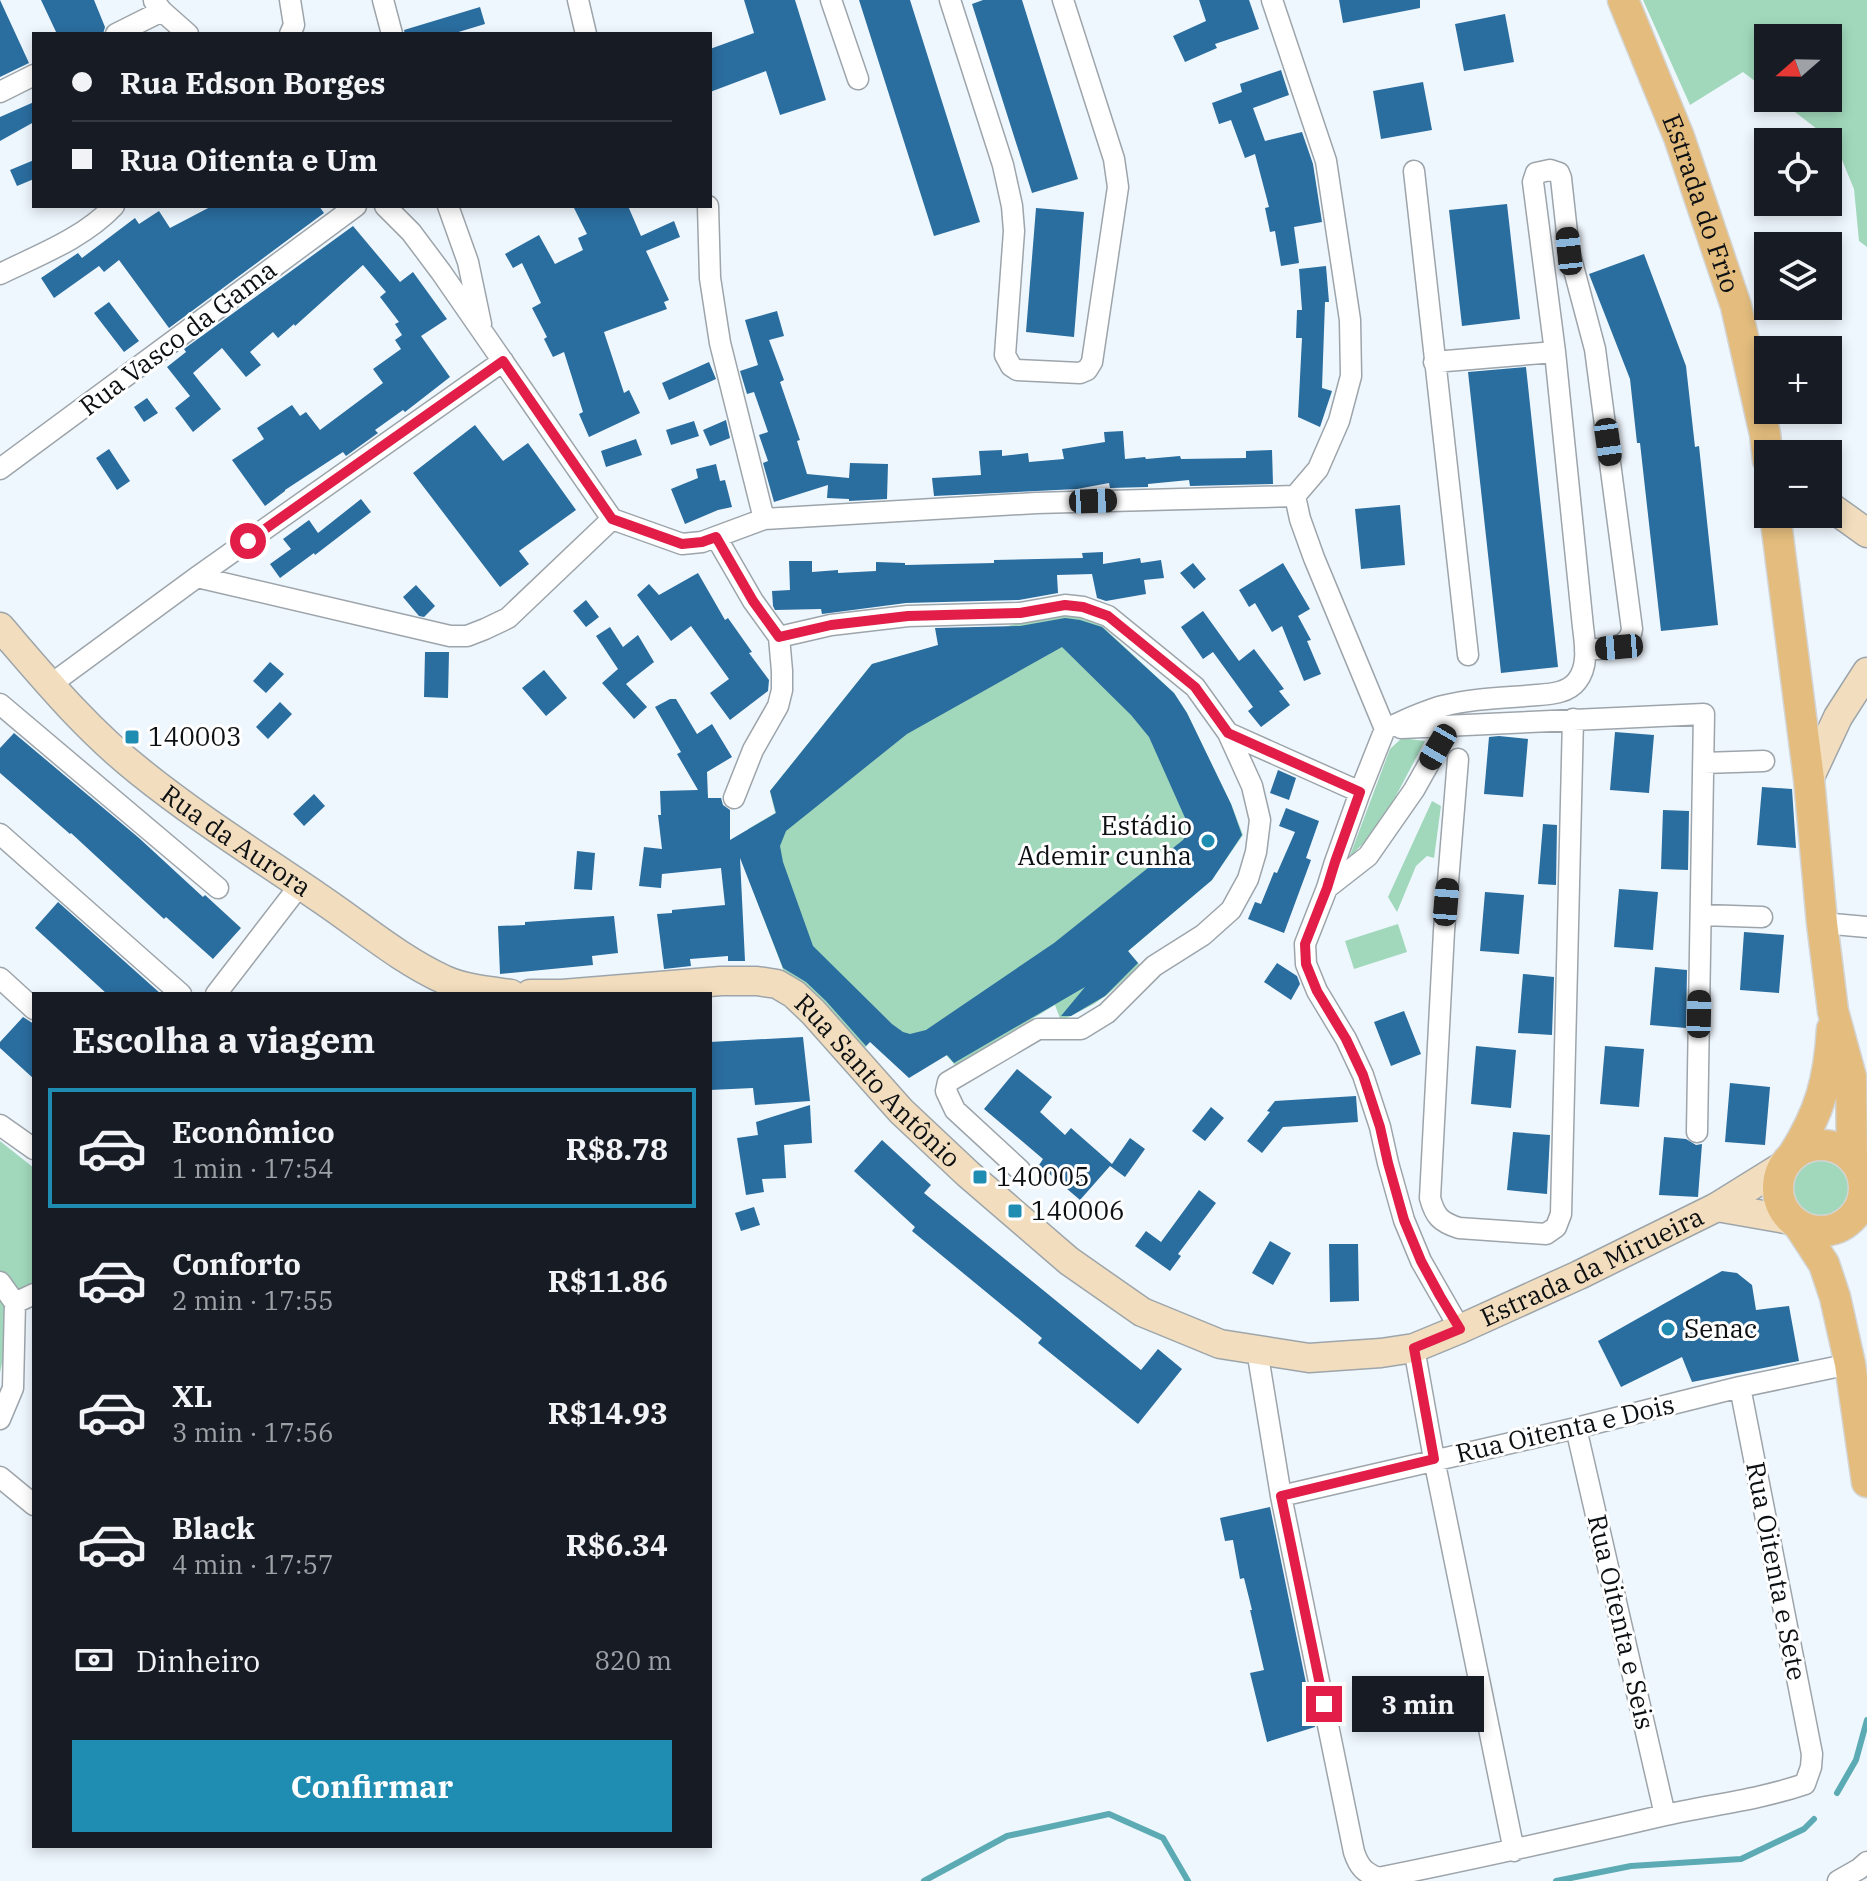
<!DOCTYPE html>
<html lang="pt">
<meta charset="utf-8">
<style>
:root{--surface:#171b24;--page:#242831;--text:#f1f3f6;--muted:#9ea1a6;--line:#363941;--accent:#1f8cb2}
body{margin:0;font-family:"IBM Plex Serif",serif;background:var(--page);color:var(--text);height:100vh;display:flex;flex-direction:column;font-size:30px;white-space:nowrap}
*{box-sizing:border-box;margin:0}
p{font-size:26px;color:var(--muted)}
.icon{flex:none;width:44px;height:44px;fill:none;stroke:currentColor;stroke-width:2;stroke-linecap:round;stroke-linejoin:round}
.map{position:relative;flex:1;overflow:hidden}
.sheet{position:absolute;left:32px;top:992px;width:680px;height:856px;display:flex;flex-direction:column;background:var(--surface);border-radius:0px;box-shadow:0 4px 12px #0003}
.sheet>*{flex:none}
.hud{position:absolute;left:32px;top:32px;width:680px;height:176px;border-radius:0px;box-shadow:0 4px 12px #0003;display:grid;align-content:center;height:176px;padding:0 40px;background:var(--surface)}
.needle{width:52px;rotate:250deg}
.tools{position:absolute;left:1754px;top:24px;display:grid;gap:16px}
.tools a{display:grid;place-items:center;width:88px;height:88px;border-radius:0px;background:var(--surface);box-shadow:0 4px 12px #0003;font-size:40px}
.end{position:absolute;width:36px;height:36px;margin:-18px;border:10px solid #e11d48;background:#fff;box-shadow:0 0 0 4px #fff}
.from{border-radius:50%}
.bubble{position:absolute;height:56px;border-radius:0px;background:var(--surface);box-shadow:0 4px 12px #0003;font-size:26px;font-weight:700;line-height:56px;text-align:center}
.car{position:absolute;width:24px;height:48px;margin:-24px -12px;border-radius:10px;box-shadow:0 0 6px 2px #0007;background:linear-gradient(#222 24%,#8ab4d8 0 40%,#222 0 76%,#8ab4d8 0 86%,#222 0)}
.hud b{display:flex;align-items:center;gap:28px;height:76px;font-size:30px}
.hud b+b{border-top:2px solid var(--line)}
.hud i{width:20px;height:20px;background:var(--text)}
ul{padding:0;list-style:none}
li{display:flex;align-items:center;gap:24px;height:120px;margin:0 16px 12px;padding:0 24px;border:4px solid transparent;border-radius:0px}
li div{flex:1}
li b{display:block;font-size:30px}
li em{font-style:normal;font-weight:700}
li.selected{border-color:var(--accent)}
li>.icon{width:72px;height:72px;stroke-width:1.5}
h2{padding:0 40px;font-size:36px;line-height:96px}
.pay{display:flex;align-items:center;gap:20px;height:88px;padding:0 40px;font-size:30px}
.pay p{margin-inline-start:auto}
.primary-button{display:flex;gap:16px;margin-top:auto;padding:16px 40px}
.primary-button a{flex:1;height:92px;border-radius:0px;background:var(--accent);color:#fff;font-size:32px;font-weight:700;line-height:92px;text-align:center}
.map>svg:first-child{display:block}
.green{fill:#a1d8bb}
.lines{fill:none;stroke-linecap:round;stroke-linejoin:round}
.stream{stroke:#5cabb4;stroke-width:6}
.building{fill:#2a6d9f;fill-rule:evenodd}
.minor-casing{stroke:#9da5ab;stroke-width:23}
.secondary-casing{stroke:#9da5ab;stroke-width:31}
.primary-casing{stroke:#d3d4d4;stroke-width:33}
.minor{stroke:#fff;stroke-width:20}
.secondary{stroke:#f2debe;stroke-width:28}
.primary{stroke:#e4bd7e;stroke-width:30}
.route{stroke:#e11d48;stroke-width:10}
.poi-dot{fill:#1f8cb2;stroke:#fff;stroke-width:3}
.labels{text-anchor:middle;stroke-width:6;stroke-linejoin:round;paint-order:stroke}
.street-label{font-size:26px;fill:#0d1012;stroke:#fff}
.poi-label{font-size:26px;fill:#0d1012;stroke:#fff;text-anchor:start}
</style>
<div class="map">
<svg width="1867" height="1881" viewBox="0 0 1867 1881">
<rect width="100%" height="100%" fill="#eff7fe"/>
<!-- green -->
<path class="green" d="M1643 0H1867V247L1859 241 1854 189 1835 143 1777 98H1828V38H1768V91L1743 72 1690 105Z
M1065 610 1100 624 1174 693 1187 713 1232 806 1243 835 1211 881 1128 951 1140 965 1107 995 1094 1004 1061 1021 1055 1005 956 1066 946 1055 870 1042 862 1051 786 977 749 880 748 829 775 813 770 791 872 664Z
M1402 738 1425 741 1380 826 1349 858 1390 749Z
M1432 801 1441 806 1434 858 1427 856 1416 866 1397 912 1388 897Z
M1398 924 1407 952 1354 969 1345 941Z
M0 1141 34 1168V1294L15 1303 0 1373Z
M1787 1191a33 33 0 1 1 66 0a33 33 0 1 1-66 0Z"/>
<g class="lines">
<!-- stream -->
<path class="stream" d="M1837 1793 1856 1760 1867 1720
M924 1881 1007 1836 1109 1814 1163 1838 1188 1881
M1556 1881 1631 1866 1741 1859 1804 1829 1814 1819"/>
</g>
<!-- building -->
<path class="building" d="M0 0 29 63 0 77Z
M41 0H94L105 27 103 34H57Z
M744 0H795L826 100 780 115 766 71 710 92V49L754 33Z
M859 0H910L980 222 934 236Z
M983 0H1022L1078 179 1032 193 972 4Z
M1199 0H1249L1259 29 1215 44 1217 48 1185 62 1173 36 1206 21Z
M1339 0H1420V8L1343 23Z
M480 7 485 24 452 34H405L404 30Z
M1505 14 1514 62 1464 71 1455 24Z
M1281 70 1289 95 1253 108 1265 141 1302 132 1313 164 1322 222 1294 227 1299 263 1281 266 1275 231 1270 232 1265 208 1269 207 1255 154 1245 158 1231 120 1219 124 1212 103 1242 92 1240 84Z
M1423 82 1432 130 1381 139 1373 91Z
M34 102V122L0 141V117Z
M34 160V179L17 186 10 170Z
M1507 204 1520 319 1462 326 1449 210Z
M212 206H319L324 213 169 328 119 260 104 272 99 266 54 298 41 278 78 253 82 258 135 218 139 224 159 211 170 228Z
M573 206H628L641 236 674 221 680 237 646 251 669 300 664 302 667 309 604 332 624 393 629 390 640 413 589 437 579 414 583 412 564 352 553 357 544 339 547 337 532 308 541 303 522 263 513 268 505 254 539 235 555 264 583 250 578 238 587 234Z
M1036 208 1084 212 1074 337 1026 332Z
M353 226 400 282 413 272 447 319 421 336 450 377 405 412 403 410 375 430 378 433 346 456 343 452 285 490V491L265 506 232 460 264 439 257 428 292 405 300 416 306 412 320 430 383 383 373 369 401 349 395 340 402 335 395 324 399 322 380 297 386 292 363 265 295 326 294 324 278 338 273 332 250 352 261 365 246 377 222 348 193 373 221 409 193 432 175 408 190 396 167 367 186 352 184 349Z
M1644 254 1686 366 1695 447 1699 446 1718 625 1661 631 1640 443H1637L1630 379 1589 274Z
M1326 266 1329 302H1325L1322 388 1332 391 1320 427 1298 417 1302 338H1296L1297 310H1302L1299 269Z
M109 302 139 341 124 352 94 313Z
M777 311 784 336 769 340 784 380 780 382 800 440 797 441 807 474 849 478 850 463 888 464 887 499 849 501V499L827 498 828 485 774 502 763 463 768 461 759 435 768 432 754 392 747 394 740 371 758 365 745 320Z
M709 362 716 379 669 400 662 383Z
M1526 367 1558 667 1501 673 1468 372Z
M147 398 158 413 144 422 134 407Z
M726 420 730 438 710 446 703 430Z
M694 421 699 436 671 445 666 430Z
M475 425 503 461 528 443 576 510 519 551 529 564 500 587 413 473Z
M1123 431 1125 459 1145 457 1146 459 1180 456 1181 459 1246 458V451L1272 450 1273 484 1190 486 1189 480 1148 484V487L1110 488 1109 483 1077 489 934 496 932 478 981 475 979 451 1002 450V456L1028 453 1029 462 1064 459 1062 449 1105 442 1104 432Z
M636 439 642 455 606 467 601 451Z
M109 449 130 481 117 490 96 458Z
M716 464 720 481 725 480 732 507 718 510 685 524 671 489 698 478 696 469Z
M361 499 371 512 315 555 314 553 280 578 270 564 291 549 283 539 309 520 318 533Z
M1400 505 1405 565 1361 569 1355 509Z
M1103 552V564L1140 558 1141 563 1161 560 1164 578 1144 580 1146 594 1106 601 1097 598 1092 574 1057 575 1058 593 1019 600 906 603 822 614 821 609 775 610 773 606 772 591 790 590 789 561H812V572L838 570V573L876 571V562L905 563V565L994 563V560L1083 558 1082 553Z
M1193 563 1206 579 1194 589 1180 573Z
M1283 563 1310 609 1298 616 1311 640 1307 641 1321 674 1304 681 1282 626 1272 632 1255 603 1249 607 1239 590Z
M698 573 725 620 728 618 752 652 749 653 769 680 768 691 730 720 710 693 729 679 691 626 671 641 637 595 649 584 659 595Z
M416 585 435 606 424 617 419 616 403 597Z
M586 600 599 617 586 627 573 611Z
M1203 611 1239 661 1254 649 1284 689 1279 691 1290 705 1261 727 1248 711 1253 707 1213 652 1203 659 1181 627Z
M1065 618 1080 620 1102 627 1174 693 1187 713 1231 804 1242 835 1212 880 1128 951 1138 963 1105 996 1071 1016H1061L1085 987 954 1063 947 1055 909 1078 870 1042 866 1046 826 1001 806 982 783 968 740 858 745 961H728V956L690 959 691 966 664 969 657 914 672 913V910L725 905 721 868 662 874 661 888 639 886 644 847 662 849 658 815H661L660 791 698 790 677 754 681 752 655 707 670 699H676L697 734 712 724 732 757 707 772 708 798H721L723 805 730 810V840L776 813 770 791 872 664 938 645 935 628 1020 626ZM1062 647 1131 715 1149 737 1190 829 1183 840 1054 943 926 1030 910 1034 903 1032 892 1024 813 946 783 862 780 846 786 831 907 734Z
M610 627 623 647 638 635 654 662 626 684 647 707 634 719 602 683 618 669 596 636Z
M425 652H449L448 698 424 697Z
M270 662 284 674 266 693 253 681Z
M544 670 567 698 546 716 522 688Z
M280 702 292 714 268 739 256 727Z
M1615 732 1654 735 1649 793 1610 790Z
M14 733 139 838 203 897 205 895 241 928 213 959 166 917 164 919 71 833 70 834 0 773V748Z
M1499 736 1528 739 1523 797 1484 794 1489 737Z
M1278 770 1296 778 1289 800 1270 793Z
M1762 787 1792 789 1796 848 1757 845Z
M314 794 325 806 304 826 293 814Z
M1286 808 1319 821 1306 858 1311 860 1284 933 1248 919 1255 902 1261 904 1274 872 1277 873 1295 832 1279 826Z
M1663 810 1689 811 1688 870 1661 869Z
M1543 824 1557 825 1556 885 1538 884Z
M577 851 595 853 592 890 574 889Z
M1619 889 1658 892 1653 950 1614 947Z
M1485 892 1524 895 1519 954 1480 951Z
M58 902 161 994H107L35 928Z
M614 916 618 953 592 956 593 965 500 974 498 926 525 925V922Z
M1744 932 1784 935 1779 993 1740 990Z
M1277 963 1297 976 1300 984 1291 1000 1264 982Z
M1655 967 1687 970 1686 1028 1650 1025Z
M1523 974 1554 977 1552 1035 1518 1033Z
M1404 1011 1421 1054 1391 1066 1374 1022Z
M23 1017 34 1024V1079L0 1048V1042Z
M803 1037 810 1101 755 1105 753 1088 710 1090V1042Z
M1476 1046 1516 1050 1511 1108 1471 1104Z
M1605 1046 1644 1049 1639 1107 1600 1104Z
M1017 1069 1052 1097 1040 1112 1065 1135 1071 1128 1112 1164 1130 1138 1145 1149 1125 1177 1110 1166 1080 1200 1039 1165 1043 1159 984 1109Z
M1730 1083 1770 1087 1765 1145 1725 1142Z
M1356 1096 1358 1122 1283 1127 1262 1153 1247 1141 1270 1112 1267 1111 1275 1101Z
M810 1105 812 1143 784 1145 786 1178 762 1179 764 1192 746 1195 737 1138 758 1135 756 1122Z
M1211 1107 1224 1118 1205 1141 1192 1131Z
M1513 1132 1550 1135 1547 1194 1507 1190Z
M1664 1137 1686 1139 1696 1145 1702 1144 1698 1197 1659 1195Z
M882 1140 931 1185 924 1193 1141 1370 1158 1349 1182 1369 1138 1424 1038 1343 1042 1338 912 1231 915 1227 854 1171Z
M1199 1190 1216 1203 1178 1254 1181 1256 1170 1271 1135 1246 1146 1231 1161 1242Z
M754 1207 760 1225 741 1231 735 1213Z
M1270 1241 1291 1253 1273 1285 1252 1273Z
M1329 1244H1358L1359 1301 1330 1302Z
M1722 1271 1737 1273 1752 1285 1756 1310 1789 1306 1799 1361 1692 1382 1682 1357 1621 1387 1598 1341Z
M1270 1507 1315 1727 1267 1742 1250 1673 1264 1670 1250 1610H1252L1244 1578 1240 1579 1233 1540 1225 1541 1220 1518Z"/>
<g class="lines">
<!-- minor casing -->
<g class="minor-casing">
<path id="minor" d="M290 0 294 25 290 34
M383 0 392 34
M578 0 586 34
M831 0 858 79
M950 0 1003 165 1012 206 1014 231 1005 355 1011 366 1017 370 1080 373 1087 370 1092 362 1118 187 1114 159 1063 0
M1272 0 1326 161 1350 320 1351 376 1339 421 1318 469 1295 496 1300 519 1314 558 1385 729 1360 792
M154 1 162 11 188 34
M116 34 162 11
M0 92 34 75
M1414 171 1468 655
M385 206 411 232 441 272 612 519
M448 206 468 262 481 324
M708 206 710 278 720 343 764 519
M0 274C39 255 84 238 114 206
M1434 362 1555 352
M0 469 356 206
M612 519 682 544 702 542 764 519 1036 503 1295 496
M716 537 753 601 779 637 782 671V690L778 706 753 750 734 798
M197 577 450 636H467L485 629 508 618 612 519
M779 637 831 625 908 616 1020 613 1065 605 1083 607 1108 616 1195 687 1228 733 1360 792 1335 862 1327 888 1305 944 1306 964 1317 991 1346 1039 1363 1075 1380 1127 1388 1163 1404 1220 1421 1261 1460 1329
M50 685 197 577 503 361
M0 704 218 888
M1401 728 1704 714 1697 1132
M1385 729C1404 721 1423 711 1443 706 1474 698 1505 698 1537 695 1551 694 1568 693 1577 681 1589 666 1585 644 1583 627L1555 352 1533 182 1536 173 1550 170 1559 173 1561 178 1569 251 1595 349 1632 629C1629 651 1603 648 1585 650
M1458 759 1444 931 1430 1198C1435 1216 1440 1222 1459 1228L1546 1234 1556 1227 1561 1214 1573 719
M1704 763 1764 761
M0 834 181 994
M1327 888 1368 856 1414 790 1450 726
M1702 915 1762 917
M1822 923 1867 927
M0 978 34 1009
M216 994 300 885
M0 1125 34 1149
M1020 1170 955 1110 946 1091 948 1082 1038 1029H1081L1107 1013 1154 966 1203 935 1231 910 1248 879 1256 852 1260 820 1252 786 1228 733
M0 1282 15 1303 13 1388 0 1419
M15 1303 34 1294
M1414 1348 1434 1459 1514 1851
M1257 1350 1281 1496 1354 1852C1359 1867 1364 1872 1378 1878 1473 1859 1567 1838 1661 1816 1709 1805 1758 1800 1805 1784L1811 1767 1812 1754 1740 1387
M1576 1428 1665 1815
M0 1477 34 1505
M1281 1496 1576 1428 1740 1387 1850 1364
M1838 1881 1859 1869 1867 1862"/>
</g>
<!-- secondary casing -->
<g class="secondary-casing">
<g id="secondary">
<path d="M1828 505 1867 533"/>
<path id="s1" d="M0 627C44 678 86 729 139 771 196 817 258 856 318 897 360 925 399 959 445 980 466 989 488 991 511 994"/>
<path d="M1809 779 1838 717 1867 672"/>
<path id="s2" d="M530 994H562L721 981H757L777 984 794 994 813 1012 901 1111 968 1174 1069 1261 1142 1312 1220 1344 1309 1358 1381 1353 1414 1348 1460 1329 1579 1275 1717 1207 1783 1166"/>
<path d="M1717 1207 1791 1220"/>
</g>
</g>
<!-- primary casing -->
<g class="primary-casing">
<g id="primary">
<path id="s3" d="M1623 0 1679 137 1736 306 1765 434 1768 460"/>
<path d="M1775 514 1809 779 1822 923 1833 1011 1851 1077 1852 1158"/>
<circle cx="1821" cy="1188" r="43"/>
<path d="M1793 1155C1820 1112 1829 1080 1832 1029"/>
<path d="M1800 1227 1824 1264 1835 1297 1850 1364 1867 1482"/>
</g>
</g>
<!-- minor -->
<use href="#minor" class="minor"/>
<!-- secondary -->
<use href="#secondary" class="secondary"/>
<!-- primary -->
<use href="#primary" class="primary"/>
</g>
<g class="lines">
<!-- route -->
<path class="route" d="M248 541 503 361 612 519 682 544 702 542 716 537 753 601 779 637 831 625 908 616 1020 613 1065 605 1083 607 1108 616 1195 687 1228 733 1360 792 1335 862 1327 888 1305 944 1306 964 1317 991 1346 1039 1363 1075 1380 1127 1388 1163 1404 1220 1421 1261 1440 1296 1460 1329 1414 1348 1434 1459 1281 1496 1324 1704"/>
</g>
<!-- markers -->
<g class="poi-dot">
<rect x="124" y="729" width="16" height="16" rx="4"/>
<circle cx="1208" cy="841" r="8"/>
<rect x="972" y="1169" width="16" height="16" rx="4"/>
<rect x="1007" y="1203" width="16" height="16" rx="4"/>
<circle cx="1668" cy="1329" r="8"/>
</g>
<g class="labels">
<!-- street labels -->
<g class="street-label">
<text dy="9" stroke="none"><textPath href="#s3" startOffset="218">Estrada do Frio</textPath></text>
<text transform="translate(178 338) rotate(-37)" y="9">Rua Vasco da Gama</text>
<text dy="9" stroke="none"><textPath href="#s1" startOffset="320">Rua da Aurora</textPath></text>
<text dy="9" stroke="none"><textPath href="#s2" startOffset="388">Rua Santo Antônio</textPath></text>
<text dy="9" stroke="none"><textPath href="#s2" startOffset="1216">Estrada da Mirueira</textPath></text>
<text transform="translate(1565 1429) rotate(-13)" y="9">Rua Oitenta e Dois</text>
<text transform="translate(1776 1571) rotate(79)" y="9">Rua Oitenta e Sete</text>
<text transform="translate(1621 1622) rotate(77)" y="9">Rua Oitenta e Seis</text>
</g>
<!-- poi labels -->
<g class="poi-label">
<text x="148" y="746">140003</text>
<text x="1192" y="835" text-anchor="end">Estádio<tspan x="1192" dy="30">Ademir cunha</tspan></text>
<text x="996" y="1186">140005</text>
<text x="1031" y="1220">140006</text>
<text x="1684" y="1338">Senac</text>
</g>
</g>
</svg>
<div class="tools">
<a><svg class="needle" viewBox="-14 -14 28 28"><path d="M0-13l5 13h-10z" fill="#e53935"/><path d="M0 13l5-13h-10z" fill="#9ea1a6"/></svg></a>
<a><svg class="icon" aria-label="locate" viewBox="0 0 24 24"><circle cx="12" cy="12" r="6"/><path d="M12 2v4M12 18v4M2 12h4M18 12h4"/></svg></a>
<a><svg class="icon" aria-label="layers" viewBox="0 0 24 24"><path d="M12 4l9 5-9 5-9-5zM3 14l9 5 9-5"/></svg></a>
<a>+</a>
<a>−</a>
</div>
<i class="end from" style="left:248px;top:541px"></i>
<i class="end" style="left:1324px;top:1704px"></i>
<div class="bubble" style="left:1352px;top:1676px;width:132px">3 min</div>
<i class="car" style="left:1569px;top:251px;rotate:354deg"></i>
<i class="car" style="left:1608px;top:442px;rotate:172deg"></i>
<i class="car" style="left:1093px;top:501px;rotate:88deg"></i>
<i class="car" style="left:1619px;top:647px;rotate:265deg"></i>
<i class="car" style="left:1438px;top:747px;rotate:210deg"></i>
<i class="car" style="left:1446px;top:902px;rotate:5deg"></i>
<i class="car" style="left:1699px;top:1014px;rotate:1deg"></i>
<div class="hud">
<b><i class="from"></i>Rua Edson Borges</b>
<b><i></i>Rua Oitenta e Um</b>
</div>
<section class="sheet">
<h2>Escolha a viagem</h2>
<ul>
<li class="selected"><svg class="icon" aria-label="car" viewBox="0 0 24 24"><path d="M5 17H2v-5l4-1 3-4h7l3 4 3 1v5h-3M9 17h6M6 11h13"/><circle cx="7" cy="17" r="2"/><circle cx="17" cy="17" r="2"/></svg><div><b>Econômico</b><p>1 min · 17:54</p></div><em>R$8.78</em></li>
<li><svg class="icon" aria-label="car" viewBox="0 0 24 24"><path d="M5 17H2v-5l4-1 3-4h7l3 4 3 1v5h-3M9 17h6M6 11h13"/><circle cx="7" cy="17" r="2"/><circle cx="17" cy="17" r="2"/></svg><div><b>Conforto</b><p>2 min · 17:55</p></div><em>R$11.86</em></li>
<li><svg class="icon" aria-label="car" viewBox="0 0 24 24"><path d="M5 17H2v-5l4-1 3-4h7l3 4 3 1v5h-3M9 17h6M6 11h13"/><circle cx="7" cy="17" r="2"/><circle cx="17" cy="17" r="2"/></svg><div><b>XL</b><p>3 min · 17:56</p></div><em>R$14.93</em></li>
<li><svg class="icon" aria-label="car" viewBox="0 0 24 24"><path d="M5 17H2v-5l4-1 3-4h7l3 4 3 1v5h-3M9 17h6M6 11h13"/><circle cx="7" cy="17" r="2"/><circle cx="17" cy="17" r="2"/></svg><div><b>Black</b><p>4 min · 17:57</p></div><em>R$6.34</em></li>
</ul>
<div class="pay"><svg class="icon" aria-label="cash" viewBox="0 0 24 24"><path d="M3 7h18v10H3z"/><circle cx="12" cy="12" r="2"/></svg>Dinheiro<p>820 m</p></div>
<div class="primary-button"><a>Confirmar</a></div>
</section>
</div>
